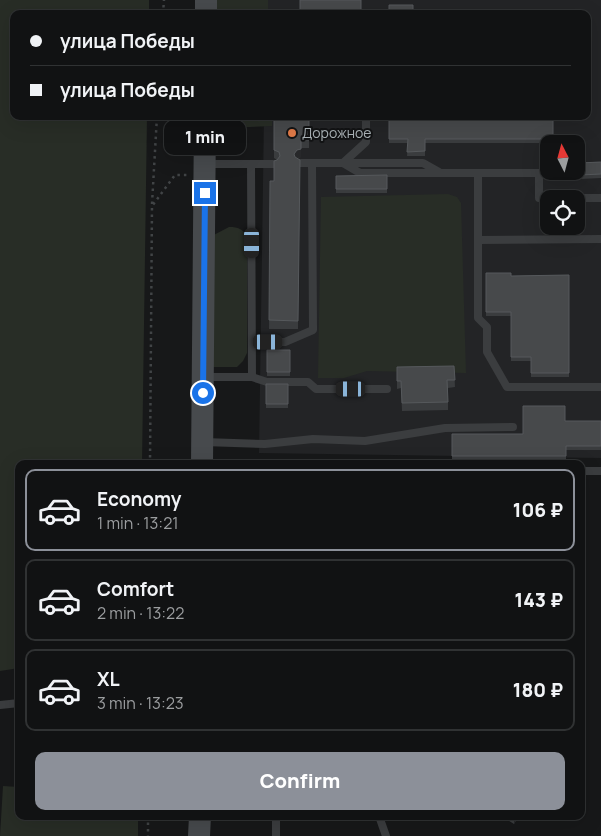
<!DOCTYPE html>
<meta charset="utf-8">
<style>
:root{--surface:#111213;--page:#1a1b1c;--text:#f1f3f6;--muted:#9c9ea0;--line:#303233;--accent:#8c9099}
body{margin:0;font-family:Manrope,sans-serif;background:var(--page);color:var(--text);height:100vh;display:flex;flex-direction:column;font-size:19px;white-space:nowrap}
*{box-sizing:border-box;margin:0}
p{font-size:16px;color:var(--muted)}
.icon{flex:none;width:28px;height:28px;fill:none;stroke:currentColor;stroke-width:2;stroke-linecap:round;stroke-linejoin:round}
.map{position:relative;flex:1;overflow:hidden}
.details{position:absolute;left:15px;top:460px;width:570px;height:360px;display:flex;flex-direction:column;background:var(--surface);border-radius:10px;box-shadow:0 5px 20px #0002,0 0 0 1px var(--line)}
.details>*{flex:none}
.hud{position:absolute;left:10px;top:10px;width:581px;height:110px;border-radius:10px;box-shadow:0 5px 20px #0002,0 0 0 1px var(--line);display:grid;align-content:center;height:110px;padding:0 20px;background:var(--surface)}
.needle{width:32px;rotate:354deg}
.controls{position:absolute;left:540px;top:135px;display:grid;gap:10px}
.controls a{display:grid;place-items:center;width:45px;height:45px;border-radius:10px;background:var(--surface);box-shadow:0 5px 20px #0002,0 0 0 1px var(--line);font-size:25px}
.end{position:absolute;width:22px;height:22px;margin:-11px;border:6px solid #1a73e8;background:#fff;box-shadow:0 0 0 2px #fff}
.from{border-radius:50%}
.bubble{position:absolute;height:35px;border-radius:10px;background:var(--surface);box-shadow:0 5px 20px #0002,0 0 0 1px var(--line);font-size:16px;font-weight:800;line-height:35px;text-align:center}
.car{position:absolute;width:15px;height:30px;margin:-15px -8px;border-radius:6px;box-shadow:0 0 4px 1px #0007;background:linear-gradient(#222 24%,#8ab4d8 0 40%,#222 0 76%,#8ab4d8 0 86%,#222 0)}
.hud b{display:flex;align-items:center;gap:18px;height:48px;font-size:19px}
.hud b+b{border-top:1px solid var(--line)}
.hud i{width:12px;height:12px;background:var(--text)}
ul{padding:9px 0 0;list-style:none}
li{display:flex;align-items:center;gap:15px;height:82px;margin:0 10px 8px;padding:0 10px;border:2px solid var(--line);border-radius:10px}
li div{flex:1}
li b{display:block;font-size:19px}
li em{font-style:normal;font-weight:800}
li.selected{border-color:var(--accent)}
li>.icon{width:45px;height:45px;stroke-width:1.5}
.primary-button{display:flex;gap:10px;margin-top:auto;padding:10px 20px}
.primary-button a{flex:1;height:58px;border-radius:10px;background:var(--accent);color:#fff;font-size:20px;font-weight:800;line-height:58px;text-align:center}
.map>svg:first-child{display:block}
.built{fill:#232426;fill-rule:evenodd}
.green{fill:#282d26}
.lines{fill:none;stroke-linecap:round;stroke-linejoin:round}
.path{stroke:#414446;stroke-width:2.5;stroke-dasharray:2.5 4;stroke-linecap:butt}
.service{stroke:#3b3d3f;stroke-width:8}
.secondary{stroke:#474a4d;stroke-width:22}
.wall{fill:#3a3c3e}
.shaded-wall{fill:#27282a}
.building{fill:#47494b;stroke:#56595c}
.route{stroke:#1a73e8;stroke-width:6}
.poi-dot{fill:#e07a48;stroke:#121314;stroke-width:2}
.labels{text-anchor:middle;stroke-width:4;stroke-linejoin:round;paint-order:stroke}
.poi-label{font-size:14px;fill:#abb3b7;stroke:#121314;text-anchor:start}
</style>
<div class="map">
<svg width="601" height="836" viewBox="0 0 601 836">
<rect width="100%" height="100%" fill="#171819"/>
<!-- built -->
<path class="built" d="M266 0H601V458L259 453 264 116H588V14H266ZM549 144H576V171H549ZM549 199H576V226H549Z"/>
<!-- green -->
<path class="green" d="M0 0H149V14H14V116H147L142 464H19V667L13 669 0 671Z
M217 0H268V14H217Z
M217 116H272V126L222 128Z
M448 194 457 197 461 203 466 373 367 371 344 378H318L321 197Z
M229 227C239 227 242 229 247 236V353L243 361 237 367H210V237Z
M3 786 19 787V816H138V836H0Z"/>
<g class="lines">
<!-- path -->
<path class="path" d="M163 14 164 0
M152 204 157 116
M150 464 152 206 175 175H188
M148 816V836"/>
<!-- service -->
<path class="service" d="M366 116V142L343 163H423L439 172
M300 163H343L360 173H539V198H601
M206 164H274
M478 173V318L487 327V352L507 387H601
M478 240 601 239
M252 342H285L313 330 312 163
M205 377H252L251 164
M252 377 267 382H308L316 389H387
M204 442 265 444 313 439 365 441 445 428 513 427
M581 471H601
M0 705 19 703
M379 816 386 836
M276 836V816"/>
<!-- secondary -->
<path class="secondary" d="M206 14V0
M202 464 205 116
M199 836 200 816"/>
</g>
<!-- wall -->
<path class="wall" d="M300 0H361V14H300Z
M274 116H309V148H301V157L297 158 300 160 298 329H269L270 181H274L277 160 274 158Z
M389 116H553V143H425V156H407L408 143H389Z
M601 162V178L580 179 579 163Z
M387 175V193H336V176Z
M486 273 511 276 569 275V377H531V361H511V316H486Z
M267 350H290V376H267Z
M454 366 455 387 448 388V410L402 411 401 388 397 389V367Z
M266 384H288V408H266Z
M565 421H601V450H566V460H452V434H523Z
M501 816H519L514 824Z"/>
<!-- shaded-wall -->
<path class="shaded-wall" d="M301 149V157L297 158 294 163V154L297 150Z
M514 816H519L514 824Z"/>
<!-- building -->
<path class="building" d="M300 0H361V10H300Z
M389 5H413V14H364V10H389Z
M274 116H309V140L301 139V149L297 150 294 154 295 157 300 160 298 321 269 320 270 181H274V161L277 160 280 156 279 152 274 150Z
M389 116H553V139H425V151L407 152 408 139H389Z
M601 162V174L580 175 579 163Z
M387 175V189H336V176Z
M486 273H511V276L569 275V373H531V357H511V312H486Z
M267 350H290V372H267Z
M454 366 455 380H447L448 402 402 403 401 381H397V367Z
M266 384H288V404H266Z
M523 406H565V421H601V446H566V456H452V434H523Z"/>
<g class="lines">
<!-- route -->
<path class="route" d="M203 393 205 193"/>
</g>
<!-- markers -->
<circle class="poi-dot" cx="292" cy="133" r="5"/>
<g class="labels">
<!-- poi labels -->
<g class="poi-label">
<text x="302" y="138">Дорожное</text>
</g>
</g>
</svg>
<div class="controls">
<a><svg class="needle" viewBox="-14 -14 28 28"><path d="M0-13l5 13h-10z" fill="#e53935"/><path d="M0 13l5-13h-10z" fill="#9c9ea0"/></svg></a>
<a><svg class="icon" aria-label="locate" viewBox="0 0 24 24"><circle cx="12" cy="12" r="6"/><path d="M12 2v4M12 18v4M2 12h4M18 12h4"/></svg></a>
</div>
<i class="end from" style="left:203px;top:393px"></i>
<i class="end" style="left:205px;top:193px"></i>
<div class="bubble" style="left:164px;top:120px;width:82px">1 min</div>
<i class="car" style="left:252px;top:243px;rotate:180deg"></i>
<i class="car" style="left:268px;top:342px;rotate:90deg"></i>
<i class="car" style="left:351px;top:389px;rotate:270deg"></i>
<div class="hud">
<b><i class="from"></i>улица Победы</b>
<b><i></i>улица Победы</b>
</div>
<section class="details">
<ul>
<li class="selected"><svg class="icon" aria-label="car" viewBox="0 0 24 24"><path d="M5 17H2v-5l4-1 3-4h7l3 4 3 1v5h-3M9 17h6M6 11h13"/><circle cx="7" cy="17" r="2"/><circle cx="17" cy="17" r="2"/></svg><div><b>Economy</b><p>1 min · 13:21</p></div><em>106 ₽</em></li>
<li><svg class="icon" aria-label="car" viewBox="0 0 24 24"><path d="M5 17H2v-5l4-1 3-4h7l3 4 3 1v5h-3M9 17h6M6 11h13"/><circle cx="7" cy="17" r="2"/><circle cx="17" cy="17" r="2"/></svg><div><b>Comfort</b><p>2 min · 13:22</p></div><em>143 ₽</em></li>
<li><svg class="icon" aria-label="car" viewBox="0 0 24 24"><path d="M5 17H2v-5l4-1 3-4h7l3 4 3 1v5h-3M9 17h6M6 11h13"/><circle cx="7" cy="17" r="2"/><circle cx="17" cy="17" r="2"/></svg><div><b>XL</b><p>3 min · 13:23</p></div><em>180 ₽</em></li>
</ul>
<div class="primary-button"><a>Confirm</a></div>
</section>
</div>
